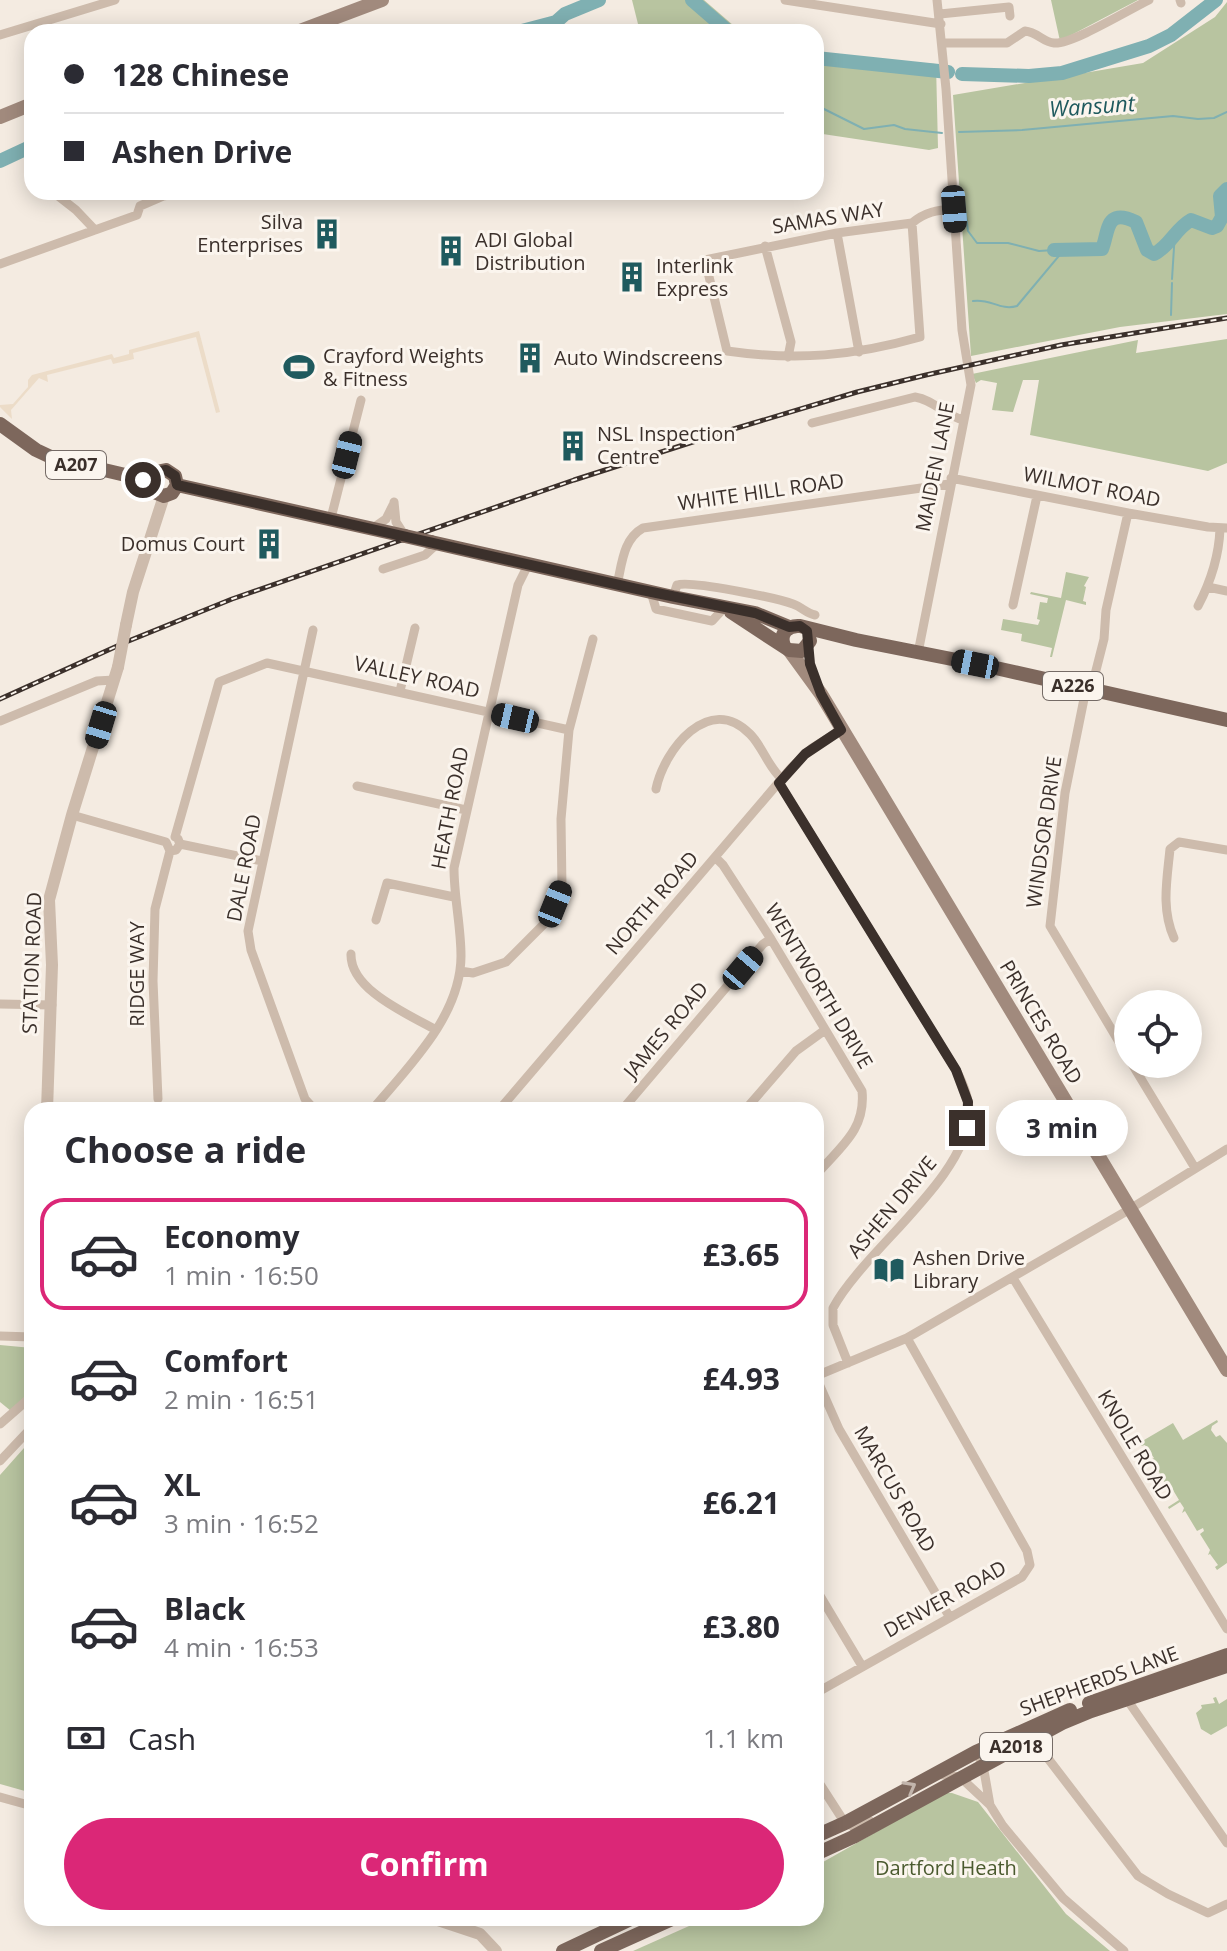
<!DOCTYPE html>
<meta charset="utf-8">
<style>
:root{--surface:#fff;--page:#f2f2f3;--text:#2b2b33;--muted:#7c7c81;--line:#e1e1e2;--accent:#db2777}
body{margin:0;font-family:"Open Sans",sans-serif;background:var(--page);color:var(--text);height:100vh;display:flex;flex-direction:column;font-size:30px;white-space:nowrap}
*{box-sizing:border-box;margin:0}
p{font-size:26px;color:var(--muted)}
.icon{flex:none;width:44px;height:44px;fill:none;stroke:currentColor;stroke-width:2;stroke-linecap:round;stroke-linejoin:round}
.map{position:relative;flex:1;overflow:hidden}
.drawer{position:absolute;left:24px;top:1102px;width:800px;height:824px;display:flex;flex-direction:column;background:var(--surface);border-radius:24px;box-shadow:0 4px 20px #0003}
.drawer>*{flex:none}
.guide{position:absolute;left:24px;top:24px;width:800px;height:176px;border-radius:24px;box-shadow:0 4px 20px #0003;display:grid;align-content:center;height:176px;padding:0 40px;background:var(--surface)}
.controls{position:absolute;left:1114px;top:990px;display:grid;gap:16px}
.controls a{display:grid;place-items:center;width:88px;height:88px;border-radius:50%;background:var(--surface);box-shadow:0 4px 20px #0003;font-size:40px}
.end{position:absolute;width:36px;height:36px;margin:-18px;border:10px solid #3b302b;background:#fff;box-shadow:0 0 0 4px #fff}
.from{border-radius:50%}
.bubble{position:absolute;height:56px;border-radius:28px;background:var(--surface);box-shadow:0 4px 20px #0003;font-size:26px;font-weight:700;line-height:56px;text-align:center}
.car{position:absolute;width:24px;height:48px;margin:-24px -12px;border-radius:10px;box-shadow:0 0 6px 2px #0007;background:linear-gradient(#222 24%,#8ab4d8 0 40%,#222 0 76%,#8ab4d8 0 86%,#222 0)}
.guide b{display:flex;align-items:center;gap:28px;height:76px;font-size:30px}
.guide b+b{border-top:2px solid var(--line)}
.guide i{width:20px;height:20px;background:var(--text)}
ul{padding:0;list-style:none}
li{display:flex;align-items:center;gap:24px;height:112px;margin:0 16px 12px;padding:0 24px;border:4px solid transparent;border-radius:24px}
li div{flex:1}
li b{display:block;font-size:30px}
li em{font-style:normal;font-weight:700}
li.selected{border-color:var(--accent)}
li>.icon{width:72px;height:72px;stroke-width:1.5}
h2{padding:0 40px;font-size:36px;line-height:96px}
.pay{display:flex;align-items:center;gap:20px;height:88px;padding:0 40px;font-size:30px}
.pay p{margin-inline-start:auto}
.cta{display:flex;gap:16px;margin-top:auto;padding:16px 40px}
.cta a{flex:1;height:92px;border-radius:48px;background:var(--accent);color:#fff;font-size:32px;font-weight:700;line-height:92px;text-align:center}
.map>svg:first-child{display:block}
.green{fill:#b8c4a0}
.plaza{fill:#ecdcc8}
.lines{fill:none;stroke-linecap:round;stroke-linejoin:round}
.stream{stroke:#7fb0b2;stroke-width:2}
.river{stroke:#7fb0b2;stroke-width:14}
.minor{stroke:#cdbbac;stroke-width:9}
.tertiary{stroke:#cdbbac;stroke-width:12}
.secondary{stroke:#a18a7d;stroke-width:14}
.primary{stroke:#7d675c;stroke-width:14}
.rail-casing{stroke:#3b302b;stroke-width:5}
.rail{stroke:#fbf5ee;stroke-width:2;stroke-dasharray:6;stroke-linecap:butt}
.tertiary-bridge{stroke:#cdbbac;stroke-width:12}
.primary-bridge{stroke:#7d675c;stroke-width:14}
.oneway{stroke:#c2b5ac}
.route{stroke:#3b302b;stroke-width:10}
.labels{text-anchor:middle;stroke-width:6;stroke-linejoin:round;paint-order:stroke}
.shield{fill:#fbf5ee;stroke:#756b66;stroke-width:2}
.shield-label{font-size:18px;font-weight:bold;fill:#3b302b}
.street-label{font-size:20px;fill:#3b302b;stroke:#fbf5ee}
.poi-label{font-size:20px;fill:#3b302b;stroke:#fbf5ee;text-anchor:start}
.park-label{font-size:20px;fill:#4a5a2e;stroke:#fbf5ee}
.water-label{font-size:22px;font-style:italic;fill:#1f5a5e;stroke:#fbf5ee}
</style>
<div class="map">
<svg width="1227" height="1951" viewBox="0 0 1227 1951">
<rect width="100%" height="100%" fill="#f4ebe1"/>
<!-- green -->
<path class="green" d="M632 0H704L741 32H640Z
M1051 0H1138L1060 41Z
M1227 2V314L1120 327 971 356 953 95 1143 63 1215 17Z
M816 55 936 64 938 148 929 150 816 133Z
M1227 339V463L1208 471 1030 435 1039 380H1023L1013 412 992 410 997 383 981 380 976 383 972 374 1138 340 1136 353Z
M1066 572 1089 577 1084 586 1086 587 1083 601 1086 602V605L1066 600 1052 657H1050L1052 648 1021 641 1022 634 1001 630 1003 619 1038 625 1040 620 1037 619 1040 602 1047 603 1048 598 1030 594 1031 592 1061 598Z
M0 1345 32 1348V1392L11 1411 0 1402Z
M1217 1420 1218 1422 1212 1426 1211 1430 1216 1437 1220 1435 1227 1443V1563L1217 1570 1215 1567 1218 1565 1210 1554 1208 1555 1210 1550 1200 1534 1204 1531 1203 1528 1197 1531 1185 1511 1182 1513 1184 1508 1180 1502 1169 1509 1168 1507 1179 1500 1170 1485 1163 1488 1167 1484 1162 1480 1154 1485 1152 1482 1160 1473 1155 1469 1157 1466 1155 1462 1144 1467 1142 1465 1154 1458 1145 1445 1141 1446 1139 1443 1173 1423 1183 1440Z
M32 1439V1793L0 1784V1475Z
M1216 1697 1219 1704 1227 1699V1726L1211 1735 1201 1729 1196 1713 1202 1708 1201 1705 1215 1703 1213 1698Z
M945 1793H952L978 1802 1066 1914 1110 1951H633L707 1918H816V1866Z"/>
<!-- plaza -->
<path class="plaza" d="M199 331 220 412 216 413 196 337 133 353 134 359 113 364 111 359 47 375 48 382 39 378 11 410 12 419 0 407V405L13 404 28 387V380L32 375 112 354 114 358 129 354V350Z"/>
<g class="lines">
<!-- stream -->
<path class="stream" d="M644 27 653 25 672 32
M816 105 864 129 894 125 905 129 942 133
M959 132 1022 130 1173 116 1198 119 1214 118 1227 112
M964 201 968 231 977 243H1008L1039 251 1054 250
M1172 279 1175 232
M973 301C990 298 1000 311 1017 306L1063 251
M1171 315 1172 283"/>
<!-- river -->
<path class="river" d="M692 0 729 32
M518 32 556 22 565 14 599 0
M816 58 948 72
M962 74 1029 76 1062 73 1149 46 1171 35 1216 0
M0 161 32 146
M1054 250 1102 249C1109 232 1105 207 1136 222L1147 250 1154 254C1170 246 1175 229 1191 220L1212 228 1217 226 1222 217 1220 196 1227 189"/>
<!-- minor -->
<path class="minor" d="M785 0 941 24
M1180 0 1181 3
M940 14 1009 7 1010 16
M0 35 115 0
M942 43H1007L1025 31C1037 32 1043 42 1054 43 1071 45 1130 9 1149 0
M30 175 32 176
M53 192 76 210 95 230
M912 223 920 337C853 356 797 361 727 351L705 260 837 233 912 223C925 212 937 210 954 209
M837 233 859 352
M765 246 791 342 788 357
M0 264 137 215 140 206 163 196 189 192
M812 423 915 397C934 400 944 415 963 420
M951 478 1128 513 1208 527 1227 528
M394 502 396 522 405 536
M331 518 361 400
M373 528 386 519 393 505
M383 569 425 555 438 543
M617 585C622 564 623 539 643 528L949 484
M1208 587 1227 591
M651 592 656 609 712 621 724 608
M673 597 677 585C690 580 776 598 793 604 802 607 806 613 815 615
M1013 605 1037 496
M1198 606C1210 583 1219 555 1220 529
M313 630 248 931 251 950 305 1099 315 1110
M918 653 971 385 962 330 946 89 937 0
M1086 689 1065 793 1050 926 1128 1057
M1091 690 1104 639 1106 610 1128 513
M400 691 415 628
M0 721 97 681 114 680
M779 783 956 1070C963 1083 969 1097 969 1111 969 1177 864 1250 833 1308V1325L848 1363
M357 786 466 810
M656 789C664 750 709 692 750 734 763 747 768 767 782 779
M72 815 166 842 170 851 176 850 180 844
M175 837 219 682 267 663 569 730
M178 839 180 844 262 861
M715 857 723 865 771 939 862 1091C866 1130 840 1147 816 1175
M376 920 387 883 454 897
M1174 938C1161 909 1167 880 1170 849L1179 842 1227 850
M351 954C350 990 408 1014 436 1030
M460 971 473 973 506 962 548 920 562 888 561 819 569 730 593 639
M0 1004 52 1005
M1132 1064 1195 1168
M158 1099 153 981 155 909 170 851
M372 1110C408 1067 461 1016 461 956 461 926 454 898 454 868L518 585 528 565
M499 1110 791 768 812 748 841 730
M622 1110 763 944 771 939
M745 1110 796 1051 825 1030
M1013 1278 1227 1629
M0 1336 32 1337
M816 1376 907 1338 1125 1212 1227 1149
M816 1377 839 1429 949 1616
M0 1424 32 1396
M0 1461 32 1427
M816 1589 862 1666
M816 1693 1022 1577 1030 1565 1027 1551 907 1338
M1128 1701 1227 1843
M1030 1735 1138 1876 1168 1894 1208 1913 1227 1904
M976 1752 983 1765 990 1805
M936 1774 960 1777 990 1805 1003 1826 1063 1898 1124 1951
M816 1778 845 1823 855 1827 870 1821
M0 1797 32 1806"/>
<!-- tertiary -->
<path class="tertiary" d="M126 625 133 592 164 496
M47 1110 52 965 49 900 72 815 118 667
M432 1918 480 1934 496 1951"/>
<!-- secondary -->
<path class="secondary" d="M297 32 382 0
M0 117 32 104
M789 650 821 694 1227 1370"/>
<!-- primary -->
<path class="primary" d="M0 424 36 450 53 458 151 481
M151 481 156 472 166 470 175 476 177 485
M151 481 154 492 164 496 172 493 177 485
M177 485 405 536
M431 542 673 597 755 613 789 627
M731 612 789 650 802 651 810 641
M784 646C779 633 788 625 800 626L856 640 987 666 1227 720
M1089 1703 1227 1655
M816 1836 845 1823 976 1752 1070 1710
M816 1854 853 1837 1062 1723 1091 1711 1227 1666
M563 1951 633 1918
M601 1951 674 1918"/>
<!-- rail casing -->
<g class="rail-casing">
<path id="rail" d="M0 699 126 642 232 599 574 480 727 431 857 392 926 375 1061 345 1227 318"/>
</g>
<!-- rail -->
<use href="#rail" class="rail"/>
<!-- tertiary-bridge -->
<path class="tertiary-bridge" d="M118 667 126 625"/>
<!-- primary-bridge -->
<path class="primary-bridge" d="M405 536 431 542"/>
</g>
<!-- one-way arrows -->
<defs><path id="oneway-chevron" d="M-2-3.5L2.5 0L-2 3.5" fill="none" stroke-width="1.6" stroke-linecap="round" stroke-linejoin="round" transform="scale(2)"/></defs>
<use class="oneway" href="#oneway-chevron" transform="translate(910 1787) rotate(-29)"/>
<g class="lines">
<!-- route -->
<path class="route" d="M143 480 151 481 156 472 166 470 175 476 177 485 637 589 755 613 789 627 800 626 807 631 810 664 821 694 841 730 805 754 779 783 956 1070 968 1102 967 1128"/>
</g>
<!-- icons -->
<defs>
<g id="building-bare" transform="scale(2.4)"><path d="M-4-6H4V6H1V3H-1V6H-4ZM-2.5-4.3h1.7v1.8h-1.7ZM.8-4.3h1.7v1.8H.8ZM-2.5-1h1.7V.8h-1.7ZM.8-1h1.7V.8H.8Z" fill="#1f5a5e" stroke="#fbf5ee" stroke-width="2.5" paint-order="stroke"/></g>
<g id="stadium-bare" transform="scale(2.4)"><path d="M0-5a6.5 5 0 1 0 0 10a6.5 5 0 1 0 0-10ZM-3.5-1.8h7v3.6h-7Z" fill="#1f5a5e" stroke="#fbf5ee" stroke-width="2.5" paint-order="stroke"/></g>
<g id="library-bare" transform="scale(2.4)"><path d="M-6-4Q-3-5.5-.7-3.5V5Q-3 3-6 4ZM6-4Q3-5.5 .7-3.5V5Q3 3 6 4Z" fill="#1f5a5e" stroke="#fbf5ee" stroke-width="2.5" paint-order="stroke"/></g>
</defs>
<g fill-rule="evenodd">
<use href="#building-bare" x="327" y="234"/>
<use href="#building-bare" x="451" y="251"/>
<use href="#building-bare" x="632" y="277"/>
<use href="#building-bare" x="530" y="358"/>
<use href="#stadium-bare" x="299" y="367"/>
<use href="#building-bare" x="573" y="446"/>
<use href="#building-bare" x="269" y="544"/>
<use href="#library-bare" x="889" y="1270"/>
</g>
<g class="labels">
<!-- shield labels -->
<g class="shield">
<rect x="46" y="451" width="60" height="28" rx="6"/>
<rect x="1043" y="672" width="60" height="28" rx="6"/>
<rect x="980" y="1733" width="72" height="28" rx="6"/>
</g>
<g class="shield-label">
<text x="76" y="471">A207</text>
<text x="1073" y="692">A226</text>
<text x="1016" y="1753">A2018</text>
</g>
<!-- street labels -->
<g class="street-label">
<text transform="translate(828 218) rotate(-9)" y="7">SAMAS WAY</text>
<text transform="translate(935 467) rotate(-79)" y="7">MAIDEN LANE</text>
<text transform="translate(1092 487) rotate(11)" y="7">WILMOT ROAD</text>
<text transform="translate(761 492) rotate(-8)" y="7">WHITE HILL ROAD</text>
<text transform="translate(417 677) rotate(13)" y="7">VALLEY ROAD</text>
<text transform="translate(450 808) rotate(-79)" y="7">HEATH ROAD</text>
<text transform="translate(1044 832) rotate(-82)" y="7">WINDSOR DRIVE</text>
<text transform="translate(244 868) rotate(-79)" y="7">DALE ROAD</text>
<text transform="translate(652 903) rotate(-49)" y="7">NORTH ROAD</text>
<text transform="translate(32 963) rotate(-88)" y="7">STATION ROAD</text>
<text transform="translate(137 974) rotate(-90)" y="7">RIDGE WAY</text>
<text transform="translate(819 986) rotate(59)" y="7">WENTWORTH DRIVE</text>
<text transform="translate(1041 1022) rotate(59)" y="7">PRINCES ROAD</text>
<text transform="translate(666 1030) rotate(-50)" y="7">JAMES ROAD</text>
<text transform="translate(892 1207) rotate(-50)" y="7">ASHEN DRIVE</text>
<text transform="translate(1135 1445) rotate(59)" y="7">KNOLE ROAD</text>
<text transform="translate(895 1489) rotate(60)" y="7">MARCUS ROAD</text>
<text transform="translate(945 1599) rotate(-29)" y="7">DENVER ROAD</text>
<text transform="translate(1099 1681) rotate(-20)" y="7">SHEPHERDS LANE</text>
</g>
<!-- poi labels -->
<g class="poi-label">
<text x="303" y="229" text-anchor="end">Silva<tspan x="303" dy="23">Enterprises</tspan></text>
<text x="475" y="247">ADI Global<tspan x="475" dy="23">Distribution</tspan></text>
<text x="656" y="273">Interlink<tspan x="656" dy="23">Express</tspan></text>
<text x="323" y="363">Crayford Weights<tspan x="323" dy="23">&amp; Fitness</tspan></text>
<text x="554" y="365">Auto Windscreens</text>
<text x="597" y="441">NSL Inspection<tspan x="597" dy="23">Centre</tspan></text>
<text x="245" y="551" text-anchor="end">Domus Court</text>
<text x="913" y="1265">Ashen Drive<tspan x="913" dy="23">Library</tspan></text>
</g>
<!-- park labels -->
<g class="park-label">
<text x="946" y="1875">Dartford Heath</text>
</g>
<!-- water labels -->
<g class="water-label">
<text transform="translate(1092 106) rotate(-4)" y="8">Wansunt</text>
</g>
</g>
</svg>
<div class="controls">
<a><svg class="icon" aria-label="locate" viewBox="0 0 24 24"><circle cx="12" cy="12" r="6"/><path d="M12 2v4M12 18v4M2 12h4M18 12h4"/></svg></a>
</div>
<i class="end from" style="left:143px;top:480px"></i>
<i class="end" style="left:967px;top:1128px"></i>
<div class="bubble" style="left:996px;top:1100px;width:132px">3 min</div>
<i class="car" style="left:954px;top:209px;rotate:176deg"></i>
<i class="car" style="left:347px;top:455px;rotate:14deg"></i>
<i class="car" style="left:975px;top:664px;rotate:281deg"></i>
<i class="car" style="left:515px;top:718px;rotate:283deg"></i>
<i class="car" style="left:101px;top:725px;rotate:197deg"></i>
<i class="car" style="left:555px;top:904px;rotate:22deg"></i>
<i class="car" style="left:743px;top:968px;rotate:40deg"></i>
<div class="guide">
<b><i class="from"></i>128 Chinese</b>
<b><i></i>Ashen Drive</b>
</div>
<section class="drawer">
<h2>Choose a ride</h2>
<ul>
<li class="selected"><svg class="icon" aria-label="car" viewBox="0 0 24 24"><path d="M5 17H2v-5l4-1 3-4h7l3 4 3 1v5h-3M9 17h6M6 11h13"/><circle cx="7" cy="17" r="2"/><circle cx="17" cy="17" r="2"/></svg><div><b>Economy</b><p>1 min · 16:50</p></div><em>£3.65</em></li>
<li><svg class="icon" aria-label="car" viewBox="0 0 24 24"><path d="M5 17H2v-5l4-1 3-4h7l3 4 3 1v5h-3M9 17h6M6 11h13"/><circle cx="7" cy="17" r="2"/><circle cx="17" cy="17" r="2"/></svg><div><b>Comfort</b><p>2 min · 16:51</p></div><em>£4.93</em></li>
<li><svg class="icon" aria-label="car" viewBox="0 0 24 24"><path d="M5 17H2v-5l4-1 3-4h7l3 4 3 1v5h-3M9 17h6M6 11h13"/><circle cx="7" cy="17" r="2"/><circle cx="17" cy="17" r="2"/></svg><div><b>XL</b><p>3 min · 16:52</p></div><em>£6.21</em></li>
<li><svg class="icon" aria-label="car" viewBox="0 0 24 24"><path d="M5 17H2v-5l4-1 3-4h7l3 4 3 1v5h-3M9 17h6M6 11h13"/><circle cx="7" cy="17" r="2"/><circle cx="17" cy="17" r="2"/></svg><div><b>Black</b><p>4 min · 16:53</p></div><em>£3.80</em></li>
</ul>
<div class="pay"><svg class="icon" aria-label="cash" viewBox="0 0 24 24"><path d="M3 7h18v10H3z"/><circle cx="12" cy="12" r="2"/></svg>Cash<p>1.1 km</p></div>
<div class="cta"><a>Confirm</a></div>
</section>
</div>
